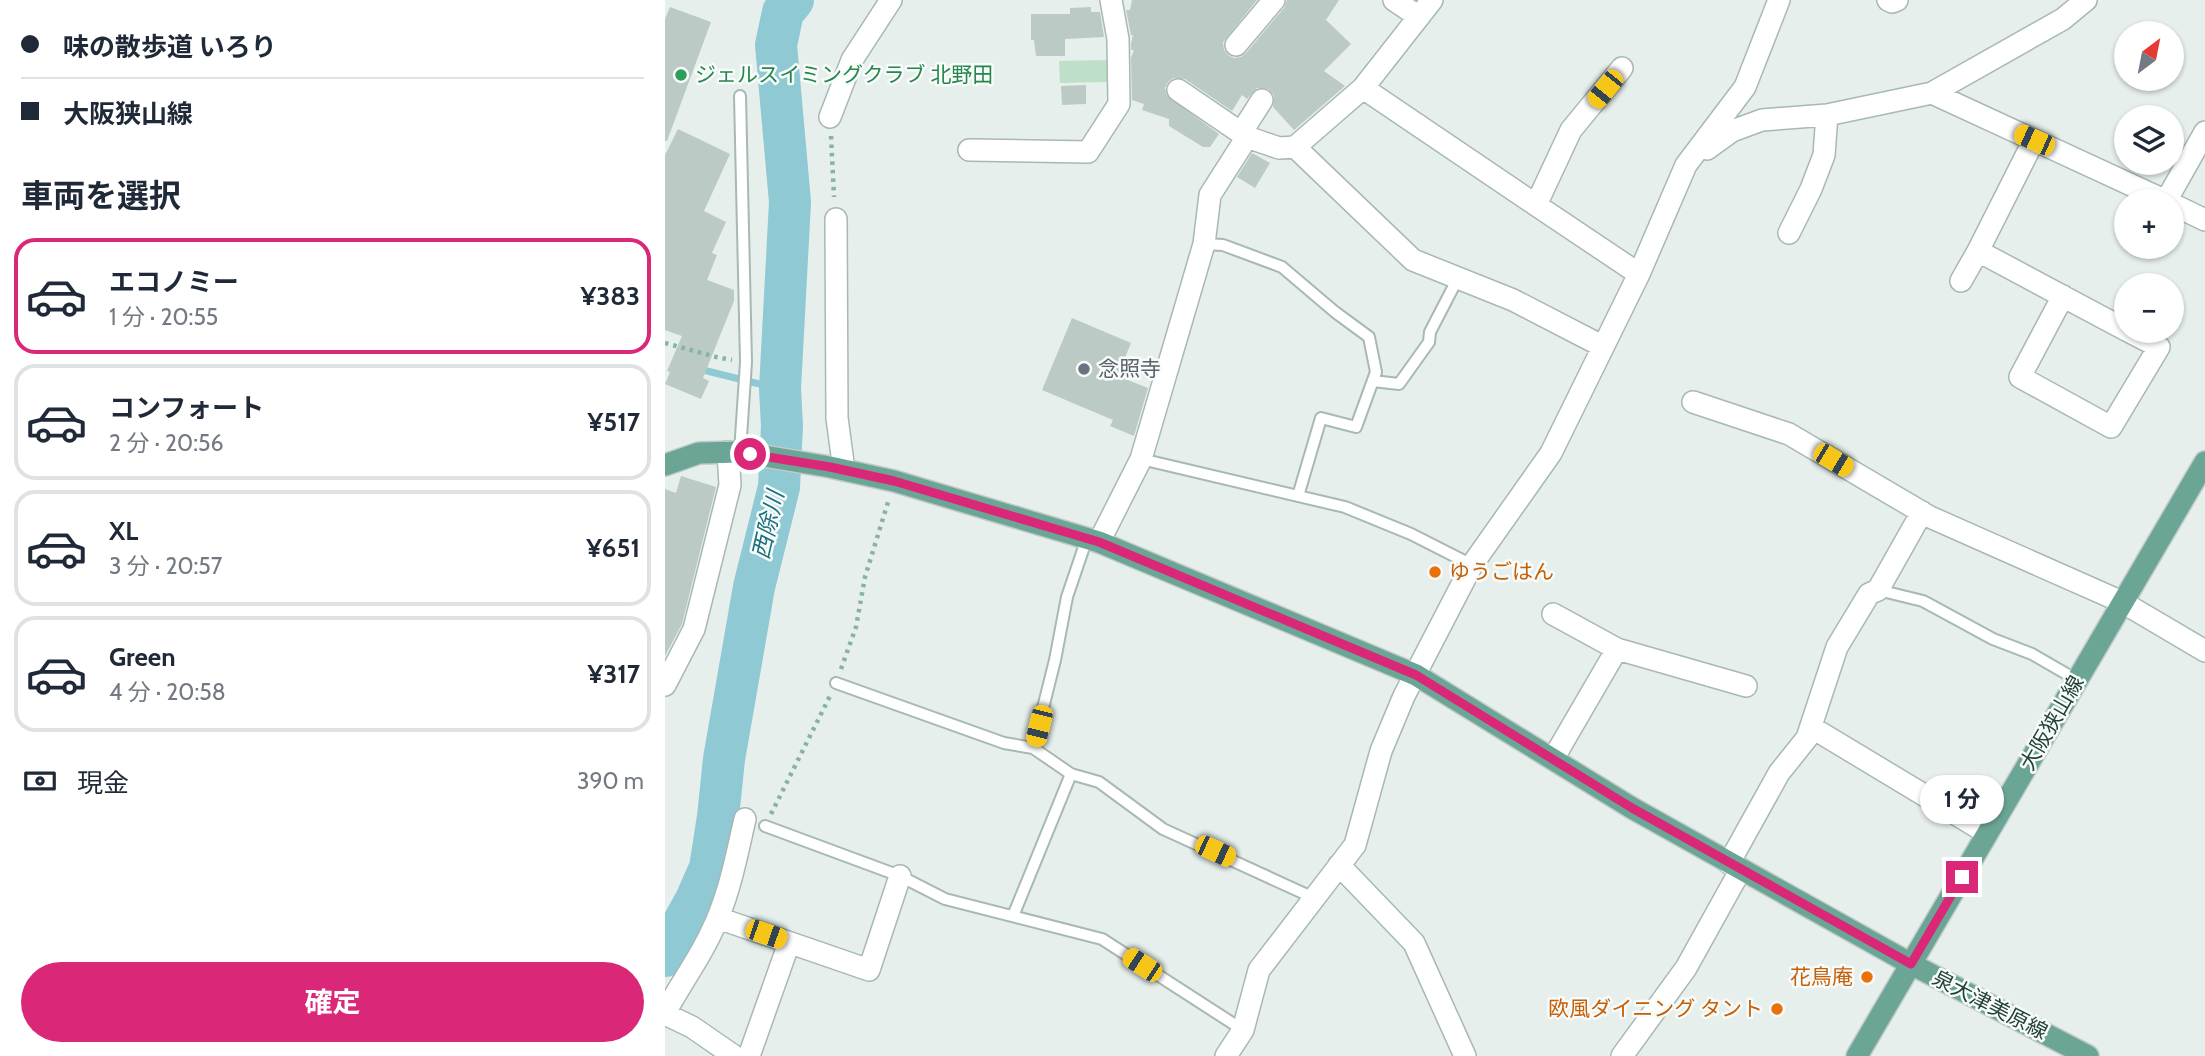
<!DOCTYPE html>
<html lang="ja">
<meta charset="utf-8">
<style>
:root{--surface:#fff;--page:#f2f2f3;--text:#1f2937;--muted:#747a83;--line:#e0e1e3;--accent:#db2777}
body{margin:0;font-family:Cabin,"Noto Sans JP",sans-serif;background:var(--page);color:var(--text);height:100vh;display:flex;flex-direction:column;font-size:26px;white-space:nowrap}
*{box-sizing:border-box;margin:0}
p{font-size:23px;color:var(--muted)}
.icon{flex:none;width:38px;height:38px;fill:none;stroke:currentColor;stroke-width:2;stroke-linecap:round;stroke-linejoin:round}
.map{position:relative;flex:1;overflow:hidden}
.details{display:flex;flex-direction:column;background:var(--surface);width:665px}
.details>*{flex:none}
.top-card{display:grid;align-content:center;height:154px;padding:0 21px;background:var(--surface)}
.needle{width:46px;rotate:32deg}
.tools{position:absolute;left:1449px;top:21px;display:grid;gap:14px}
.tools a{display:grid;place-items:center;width:70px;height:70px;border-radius:50%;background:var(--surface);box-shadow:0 2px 5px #0004;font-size:35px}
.end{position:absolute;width:32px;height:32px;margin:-16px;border:9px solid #db2777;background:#fff;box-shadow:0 0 0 4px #fff}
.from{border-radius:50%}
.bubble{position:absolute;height:49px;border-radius:24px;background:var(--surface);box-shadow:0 2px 5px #0004;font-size:23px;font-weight:700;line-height:49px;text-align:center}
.car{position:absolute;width:21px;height:42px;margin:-21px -10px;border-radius:9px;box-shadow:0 0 5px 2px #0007;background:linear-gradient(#f5c518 24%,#345 0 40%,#f5c518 0 76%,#345 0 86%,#f5c518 0)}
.top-card b{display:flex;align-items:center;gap:24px;height:66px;font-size:26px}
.top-card b+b{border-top:2px solid var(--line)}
.top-card i{width:18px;height:18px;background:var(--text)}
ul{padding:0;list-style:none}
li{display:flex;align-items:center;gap:21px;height:116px;margin:0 14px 10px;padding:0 7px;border:4px solid var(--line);border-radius:21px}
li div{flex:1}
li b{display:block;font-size:26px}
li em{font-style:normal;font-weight:700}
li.selected{border-color:var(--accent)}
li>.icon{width:63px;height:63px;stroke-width:1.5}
h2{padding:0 21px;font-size:32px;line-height:84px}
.pay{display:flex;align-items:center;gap:18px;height:77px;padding:0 21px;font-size:26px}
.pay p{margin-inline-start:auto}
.action{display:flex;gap:14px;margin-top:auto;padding:14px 21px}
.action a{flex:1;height:80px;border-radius:42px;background:var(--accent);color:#fff;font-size:28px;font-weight:700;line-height:80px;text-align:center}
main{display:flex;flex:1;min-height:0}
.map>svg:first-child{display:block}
.green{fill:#bfe0c8}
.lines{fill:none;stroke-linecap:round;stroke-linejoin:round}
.stream{stroke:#8ec9d4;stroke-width:7}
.river{stroke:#8ec9d4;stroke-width:42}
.building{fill:#bbcac4}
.service-casing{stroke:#a8b8b2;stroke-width:14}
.minor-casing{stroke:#a8b8b2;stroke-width:24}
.primary-casing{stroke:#c2cac8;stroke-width:24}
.path{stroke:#86b3a5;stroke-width:4.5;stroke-dasharray:3.5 5;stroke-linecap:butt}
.service{stroke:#fff;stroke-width:10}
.minor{stroke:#fff;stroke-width:21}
.primary{stroke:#6aa596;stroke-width:21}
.route{stroke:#db2777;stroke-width:9}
.leisure-dot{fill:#2e9e5b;stroke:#f7fbf9;stroke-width:2.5}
.worship-dot{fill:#6b7280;stroke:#f7fbf9;stroke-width:2.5}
.food-dot{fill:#e8710a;stroke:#f7fbf9;stroke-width:2.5}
.labels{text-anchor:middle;stroke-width:5;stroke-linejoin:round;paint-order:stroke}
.leisure-label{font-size:21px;fill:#27864d;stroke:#f7fbf9;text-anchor:start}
.worship-label{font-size:21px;fill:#5b616d;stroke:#f7fbf9;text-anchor:start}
.food-label{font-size:21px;fill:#c56008;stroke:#f7fbf9;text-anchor:end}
.street-label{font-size:21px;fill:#24423a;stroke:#f7fbf9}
.water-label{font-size:23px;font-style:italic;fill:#1c6f80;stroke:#f7fbf9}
</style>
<main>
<section class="details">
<div class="top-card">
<b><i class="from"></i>味の散歩道 いろり</b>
<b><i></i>大阪狭山線</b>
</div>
<h2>車両を選択</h2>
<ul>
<li class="selected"><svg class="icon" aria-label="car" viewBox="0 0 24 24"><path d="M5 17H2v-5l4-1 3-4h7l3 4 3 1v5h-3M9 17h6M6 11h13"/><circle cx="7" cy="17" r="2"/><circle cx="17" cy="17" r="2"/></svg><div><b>エコノミー</b><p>1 分 · 20:55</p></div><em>¥383</em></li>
<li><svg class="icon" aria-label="car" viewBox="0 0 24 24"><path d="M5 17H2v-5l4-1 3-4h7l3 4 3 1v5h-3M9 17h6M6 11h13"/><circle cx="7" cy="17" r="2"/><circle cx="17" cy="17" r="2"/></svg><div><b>コンフォート</b><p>2 分 · 20:56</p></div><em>¥517</em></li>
<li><svg class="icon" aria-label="car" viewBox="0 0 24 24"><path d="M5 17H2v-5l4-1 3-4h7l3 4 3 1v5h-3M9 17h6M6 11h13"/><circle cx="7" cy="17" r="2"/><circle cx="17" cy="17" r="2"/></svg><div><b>XL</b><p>3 分 · 20:57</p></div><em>¥651</em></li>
<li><svg class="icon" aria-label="car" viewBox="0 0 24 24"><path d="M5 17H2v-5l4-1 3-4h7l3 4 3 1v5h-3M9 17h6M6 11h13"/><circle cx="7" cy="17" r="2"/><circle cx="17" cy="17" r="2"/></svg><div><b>Green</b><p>4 分 · 20:58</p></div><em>¥317</em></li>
</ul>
<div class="pay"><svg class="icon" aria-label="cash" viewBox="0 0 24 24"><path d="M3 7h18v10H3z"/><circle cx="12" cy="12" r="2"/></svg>現金<p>390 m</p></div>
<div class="action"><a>確定</a></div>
</section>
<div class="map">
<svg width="1540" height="1056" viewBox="0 0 1540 1056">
<rect width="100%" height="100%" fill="#e6efeb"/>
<!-- green -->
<path class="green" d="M442 60V82L395 83 394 61Z"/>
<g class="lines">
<!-- stream -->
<path class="stream" d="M34 369 115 389"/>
<!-- river -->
<path class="river" d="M0 956 31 900 45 868 53 817 59 759 89 587 114 487 117 426 115 389 125 202 111 45 118 12 128 0"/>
</g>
<!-- building -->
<path class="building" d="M467 0H592L558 42 559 50 563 55 569 58 576 57 581 53 619 8 622 0H674L661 20 686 44 659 71 680 86 629 130 608 107 609 95 603 89 592 88 582 99 577 95 567 111 520 79 508 78 503 82 500 88 502 96 554 134 545 147H538L504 126V119L477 110 479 104 467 100 466 58 469 50H466V44L468 35H466L461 10H465Z
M5 7 46 22 2 141H0V19Z
M426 7V12H435L439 37 400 39V56H371L369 40H366V14H405V8Z
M421 85V104L397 105 396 86Z
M13 129 65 154 39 211 61 222 47 253 52 255 42 280 69 290V301L38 378 44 381 36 399 0 384 5 372 2 371 17 336 0 330V155Z
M587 153 605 163 590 188 572 177Z
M407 318 466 343 457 365 465 368 460 379 483 388 469 436 445 426 448 420 377 390Z
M16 476 51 487 17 624 0 656V489L11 493Z"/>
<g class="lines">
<!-- service casing -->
<g class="service-casing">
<path id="service" d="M539 244 558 245 617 267 670 312 704 337 711 372 691 427 656 418 633 496
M708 381 734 384 764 342 765 332 793 278
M75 452 81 362 75 96
M476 459 680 507 746 534 807 565
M1213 590 1258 601 1328 639 1367 654 1412 680
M171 683 339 743 368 748 406 774 348 916
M368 748 390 660 402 597 422 538
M406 774 434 782 498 829 649 898
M100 826 235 876 280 899 437 939 578 1030"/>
</g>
<!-- minor casing -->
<g class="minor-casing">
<path id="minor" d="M729 0 754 17
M1223 0 1227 2 1232 0
M571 45 609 0
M957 68 906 130 871 205 974 274
M698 88 871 205
M513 90 582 137
M1267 93 1398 19 1421 0
M165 117 187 60 226 0
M576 133 597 100
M630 147 748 260 848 300 937 346
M1042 149 1067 131 1097 120 1162 115 1267 93 1501 201
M304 150 423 152 454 104 453 39 446 0
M1501 201 1540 132
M1507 204 1540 220
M171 219 172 418 179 470
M1124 233 1146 189 1159 155 1162 115
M1313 251 1461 330
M1296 281 1313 251 1369 140
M1398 296 1355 377 1446 427 1494 347 1463 331
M1028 402 1124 434 1265 517 1457 602 1540 651
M434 542 476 459 539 244 545 195 582 137 614 148 630 147 698 88 767 0
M888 614 952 649 1081 686
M0 685 29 629 65 485 63 452
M1146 727 1322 833
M888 759 952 649
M1064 863 1114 773 1142 738 1172 647 1204 594 1213 590 1257 512
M674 865 749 943 800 1056
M53 918 204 970 235 876
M0 1013C14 986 33 961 46 933 64 897 71 858 80 819
M0 1014 27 1027 69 1056
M84 1056 124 943
M561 1056 578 1030 594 970 690 845 716 751 739 696 807 565 886 453 974 274 1021 165 1080 87 1114 0
M957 1056 1021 968 1076 869"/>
</g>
<!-- primary casing -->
<g class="primary-casing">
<path id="primary" d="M0 465 34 453 75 452 165 467 229 481 434 542 751 675 967 808 1246 964 1423 1056
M1192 1056 1540 462"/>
</g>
<!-- path -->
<path class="path" d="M166 136 169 197
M0 343 51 357 67 360
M176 669 191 627 200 577 224 499
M106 814 165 696"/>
<!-- service -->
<use href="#service" class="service"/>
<!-- minor -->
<use href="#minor" class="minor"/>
<!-- primary -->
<use href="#primary" class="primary"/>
</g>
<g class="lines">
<!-- route -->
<path class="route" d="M85 454 165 467 229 481 434 542 751 675 967 808 1246 964 1297 877"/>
</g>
<!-- markers -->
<circle class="leisure-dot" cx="16" cy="75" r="7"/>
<circle class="worship-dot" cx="419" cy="369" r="7"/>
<g class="food-dot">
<circle cx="770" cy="572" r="7"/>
<circle cx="1202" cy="977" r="7"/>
<circle cx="1112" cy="1009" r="7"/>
</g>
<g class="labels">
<!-- leisure labels -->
<g class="leisure-label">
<text x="30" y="82">ジェルスイミングクラブ 北野田</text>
</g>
<!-- worship labels -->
<g class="worship-label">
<text x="433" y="376">念照寺</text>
</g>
<!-- food labels -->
<g class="food-label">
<text x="784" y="579" text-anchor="start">ゆうごはん</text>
<text x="1188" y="984">花鳥庵</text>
<text x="1098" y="1016">欧風ダイニング タント</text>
</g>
<!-- street labels -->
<g class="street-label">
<text transform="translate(1387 723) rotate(-60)" y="7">大阪狭山線</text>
<text transform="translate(1325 1005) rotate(27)" y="7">泉大津美原線</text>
</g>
<!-- water labels -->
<g class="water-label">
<text transform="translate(103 525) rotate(-77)" y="8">西除川</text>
</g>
</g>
</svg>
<div class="tools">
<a><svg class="needle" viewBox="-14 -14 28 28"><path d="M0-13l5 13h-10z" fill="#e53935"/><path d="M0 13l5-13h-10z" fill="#747a83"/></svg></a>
<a><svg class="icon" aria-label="layers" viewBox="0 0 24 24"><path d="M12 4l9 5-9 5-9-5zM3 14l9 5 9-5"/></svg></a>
<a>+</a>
<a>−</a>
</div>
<i class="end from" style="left:85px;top:454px"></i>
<i class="end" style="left:1297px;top:877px"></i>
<div class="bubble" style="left:1255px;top:775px;width:84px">1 分</div>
<i class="car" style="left:940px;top:89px;rotate:219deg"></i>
<i class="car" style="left:1369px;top:140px;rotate:294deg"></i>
<i class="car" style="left:1168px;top:460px;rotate:121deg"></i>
<i class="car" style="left:374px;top:726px;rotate:194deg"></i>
<i class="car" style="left:550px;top:851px;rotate:115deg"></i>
<i class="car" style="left:101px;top:934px;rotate:109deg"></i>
<i class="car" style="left:477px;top:965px;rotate:303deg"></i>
</div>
</main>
